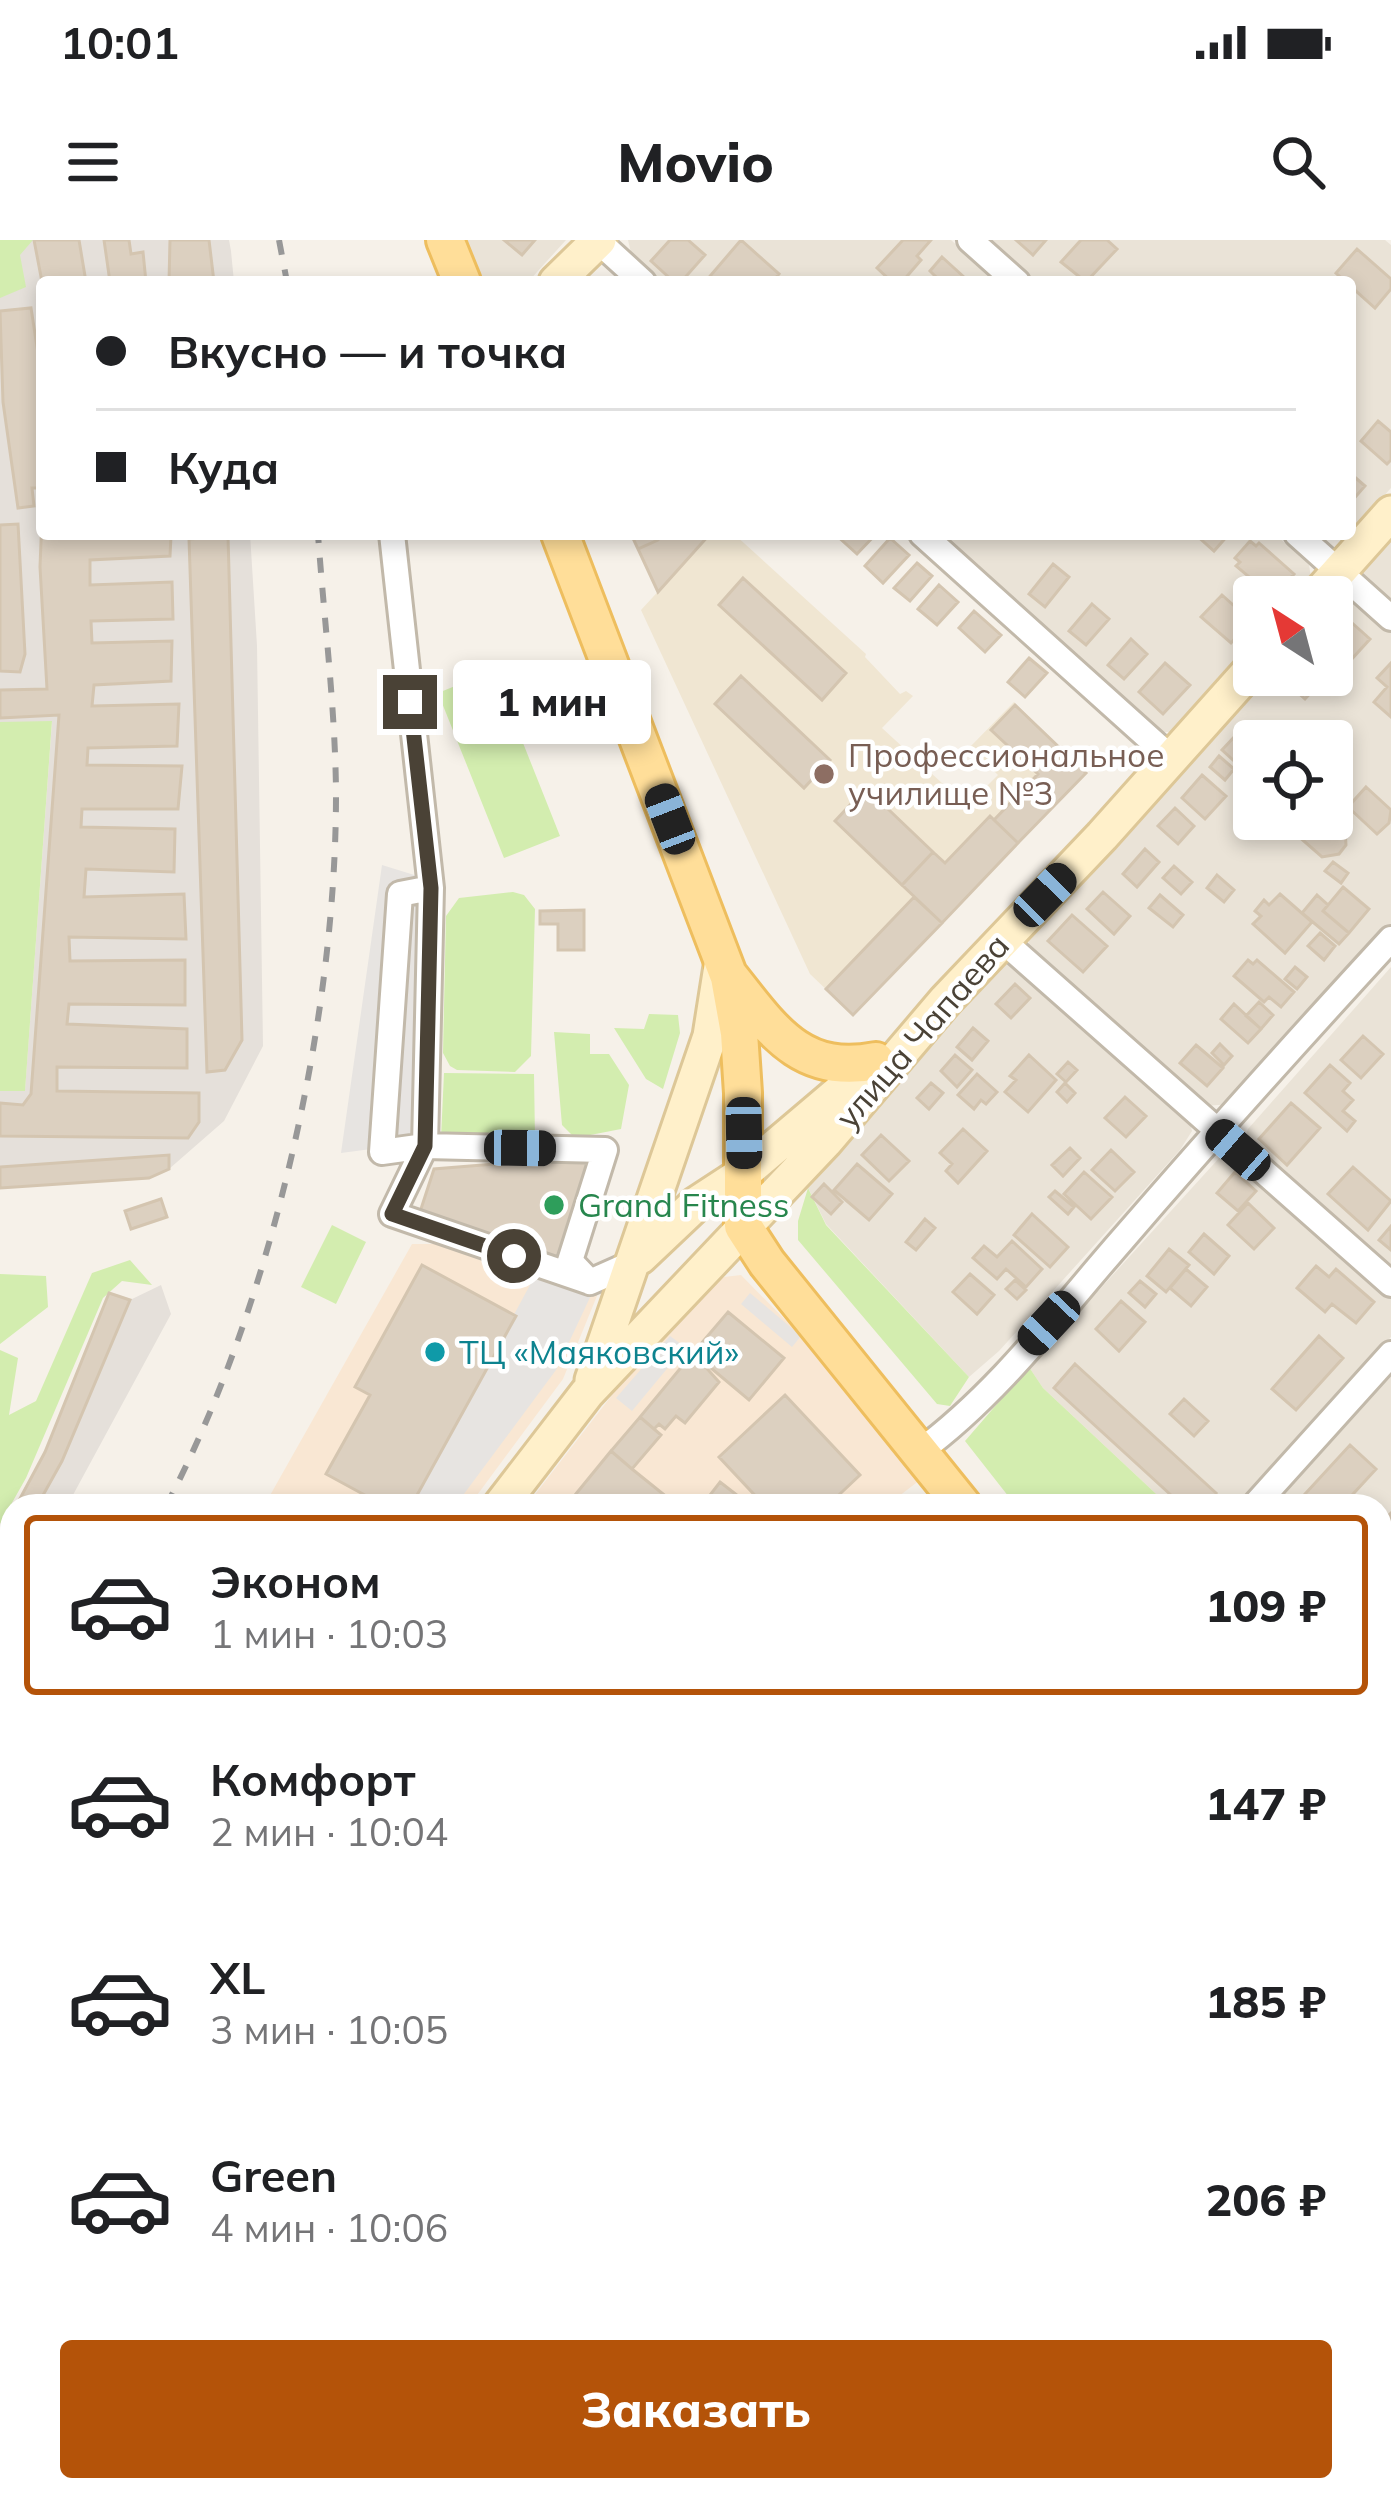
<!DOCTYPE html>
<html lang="ru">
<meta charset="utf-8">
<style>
:root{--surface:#fff;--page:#f6f6f6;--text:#202124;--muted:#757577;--line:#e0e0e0;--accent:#b45309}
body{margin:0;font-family:Mulish,sans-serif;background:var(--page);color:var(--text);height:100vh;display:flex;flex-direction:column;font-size:45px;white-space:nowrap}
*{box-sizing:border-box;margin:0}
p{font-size:39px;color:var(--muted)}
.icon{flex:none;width:66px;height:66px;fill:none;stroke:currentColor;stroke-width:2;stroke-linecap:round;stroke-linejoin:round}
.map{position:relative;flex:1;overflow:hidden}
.details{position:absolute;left:0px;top:1254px;width:1392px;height:1008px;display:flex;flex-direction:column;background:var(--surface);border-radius:36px 36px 0 0;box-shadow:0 6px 18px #0003}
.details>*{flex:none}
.guide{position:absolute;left:36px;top:36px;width:1320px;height:264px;border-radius:12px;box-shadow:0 6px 18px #0003;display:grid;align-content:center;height:264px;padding:0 60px;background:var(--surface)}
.needle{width:78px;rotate:324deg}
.fabs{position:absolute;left:1233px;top:336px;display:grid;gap:24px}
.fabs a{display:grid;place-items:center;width:120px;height:120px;border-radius:12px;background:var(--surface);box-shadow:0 6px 18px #0003;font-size:60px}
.end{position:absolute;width:54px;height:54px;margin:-27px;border:15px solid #4a4236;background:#fff;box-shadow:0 0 0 6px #fff}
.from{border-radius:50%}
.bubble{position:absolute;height:84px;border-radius:12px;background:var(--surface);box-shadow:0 6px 18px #0003;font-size:39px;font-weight:800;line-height:84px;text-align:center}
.car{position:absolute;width:36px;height:72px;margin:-36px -18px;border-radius:15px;box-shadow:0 0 9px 3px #0007;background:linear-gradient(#222 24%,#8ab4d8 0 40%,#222 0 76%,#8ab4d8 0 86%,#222 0)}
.guide b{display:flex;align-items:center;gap:42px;height:114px;font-size:45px}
.guide b+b{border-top:3px solid var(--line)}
.guide i{width:30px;height:30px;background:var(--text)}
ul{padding:21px 0 0;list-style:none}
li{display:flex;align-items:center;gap:36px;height:180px;margin:0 24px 18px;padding:0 36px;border:6px solid transparent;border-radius:12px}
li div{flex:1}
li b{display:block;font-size:45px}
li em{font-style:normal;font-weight:800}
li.active{border-color:var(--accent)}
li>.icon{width:108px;height:108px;stroke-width:1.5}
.action{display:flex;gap:24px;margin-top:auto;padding:24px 60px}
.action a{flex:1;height:138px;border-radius:12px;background:var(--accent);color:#fff;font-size:48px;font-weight:800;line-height:138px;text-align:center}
.status{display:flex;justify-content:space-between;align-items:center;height:84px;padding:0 60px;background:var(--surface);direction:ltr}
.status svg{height:33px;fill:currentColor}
header{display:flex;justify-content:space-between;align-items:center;height:156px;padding:0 60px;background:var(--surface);font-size:54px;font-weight:800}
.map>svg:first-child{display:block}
.residential{fill:#eae3d7;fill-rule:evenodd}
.commercial{fill:#f9e7d3}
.industrial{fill:#e5e0da}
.education{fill:#f0e6d2}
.green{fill:#d3edaf}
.parking{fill:#e7e4e1}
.building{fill:#dcd0c0;stroke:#d4c5b0;stroke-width:3}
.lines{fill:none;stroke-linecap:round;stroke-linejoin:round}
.street-casing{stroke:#c2b9aa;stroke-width:30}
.secondary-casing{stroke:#ddc797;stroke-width:39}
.primary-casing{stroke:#eebe5e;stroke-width:42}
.street{stroke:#fff;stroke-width:24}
.secondary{stroke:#fff0ca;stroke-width:33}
.primary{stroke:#ffde99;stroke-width:36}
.rail{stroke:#989898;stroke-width:6;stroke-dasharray:15 15;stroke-linecap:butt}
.route{stroke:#4a4236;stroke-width:15}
.education-dot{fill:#8d6e63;stroke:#fff;stroke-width:4.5}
.leisure-dot{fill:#2e9e5b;stroke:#fff;stroke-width:4.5}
.culture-dot{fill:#0f9aa8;stroke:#fff;stroke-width:4.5}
.labels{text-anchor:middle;stroke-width:9;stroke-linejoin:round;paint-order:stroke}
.education-label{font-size:33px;fill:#785e54;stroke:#fff;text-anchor:start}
.street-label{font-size:33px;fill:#4a4236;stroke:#fff}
.leisure-label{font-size:33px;fill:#27864d;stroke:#fff;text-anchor:start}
.culture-label{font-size:33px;fill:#0d838f;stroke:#fff;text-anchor:start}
</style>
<div class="status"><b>10:01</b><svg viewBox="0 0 49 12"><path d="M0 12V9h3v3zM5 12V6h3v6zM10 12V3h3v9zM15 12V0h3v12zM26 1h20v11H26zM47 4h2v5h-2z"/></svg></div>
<header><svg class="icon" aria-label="menu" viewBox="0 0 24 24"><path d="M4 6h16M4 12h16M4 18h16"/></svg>Movio<svg class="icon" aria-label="search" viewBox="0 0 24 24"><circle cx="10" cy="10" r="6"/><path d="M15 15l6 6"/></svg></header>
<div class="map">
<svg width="1391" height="2262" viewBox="0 0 1391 2262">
<rect width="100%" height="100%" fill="#f6f1e9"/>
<!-- residential -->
<path class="residential" d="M463 0H566L528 42H480Z
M628 0H951L997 42H659L632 17Z
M983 0H1385L1391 5V248L1350 293V42H1029Z
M1391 288V371L1354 330Z
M939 294H1275L1309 325 1312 344 1300 357H1254V408L1177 492H1158Z
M1337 351 1355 358 1391 390V688L1234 864 1203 866 1028 711 1029 696 1262 435H1332V357ZM1254 501H1332V579H1254Z
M1014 719 1188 875 1192 891 1180 910 999 1111 969 1137 826 984 808 948 1000 727Z
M1391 727V1034L1244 900 1248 889Z
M1233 915 1391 1056V1097L1236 1266H1169L1043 1148 1029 1127 1221 916Z
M1391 1128V1502L1383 1505 1380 1502V1266H1267Z
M1380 1865 1391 1902V2262H738L740 2250H1380Z"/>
<!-- commercial -->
<path class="commercial" d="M412 1004H462L599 1051 563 1139 469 1266H264Z
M741 1035 801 1096 920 1240 886 1266H526L626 1137 707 1048 724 1037Z
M12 1625V1862L0 1877V1641Z
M12 1935V2250H411L414 2262H0V1951Z
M619 2250H684L683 2262H608L605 2255Z"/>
<!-- industrial -->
<path class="industrial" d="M0 0H229L231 11 234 42H42V294H250L257 406 263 806 224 881 169 929 148 938 0 948V851L25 850 52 482H0Z
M161 1045 171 1074 67 1266H16L45 1212 109 1053 130 1060Z
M12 1273V1367L0 1389V1294Z"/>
<!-- education -->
<path class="education" d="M711 294H734L866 414 865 417 900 454 906 451 913 456 882 488 967 566 998 535 970 507 1014 462 1086 533 853 775 810 734 641 370Z
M1391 1590V1702L1380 1685V1603Z"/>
<!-- green -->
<path class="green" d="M0 0H33L20 15 26 47 0 58Z
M494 430 560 596 504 618 438 453Z
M52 481 25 851H0V482Z
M513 652 524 655 535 669 531 816 515 832 457 830 450 826 443 813 446 676 459 658Z
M649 774 678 775 680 793 663 849 646 839 614 788 644 789Z
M554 792 590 794V814H609L629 845 621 889 575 898 562 885Z
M444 833 534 834 535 899 441 898Z
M808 948 826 985 969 1137 950 1166 937 1164 798 1000V981Z
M332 985 366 1002 336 1064 301 1047Z
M130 1020 152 1045 122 1041 103 1058 26 1238 0 1284V1110L18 1118 9 1175 36 1161 92 1033Z
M0 1034 46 1036 48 1067 0 1104Z
M1029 1127 1043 1148 1169 1266H1016L965 1201Z
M12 1562V1628L0 1644V1577Z"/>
<!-- parking -->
<path class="parking" d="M382 625 424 638 416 903 341 913Z
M538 1030 593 1051 556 1130 455 1266H411Z
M750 1053 801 1096 792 1107 741 1064Z
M670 1096 685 1107 632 1171 616 1158Z
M411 2250H497L475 2262H414Z"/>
<!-- building -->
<path class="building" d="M34 0H79L86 42H42Z
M104 0H129L131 14 143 12 146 42H110Z
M170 0H209L214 42H169Z
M504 0H535L522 15Z
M670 0H688L705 15 681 42H674L651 21Z
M741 0 779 34 772 42H705Z
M903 0H931L917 16 921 20 902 42H892L877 28Z
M1016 0H1046L1033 15Z
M1081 0H1107L1117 9 1086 42 1061 22Z
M1357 9 1391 39V49L1375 68 1336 33Z
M942 17 965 38 961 42H934L937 38 930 31Z
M31 68 42 139V248H32L34 266 18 268 3 162 0 71Z
M1378 181 1391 192V220L1387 224 1361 201Z
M1350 233 1365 246 1350 263Z
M42 277V294L171 296 170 316 90 320V345L172 342 173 379 91 381 92 403 172 401 171 441 94 445 92 466 179 464 177 506 88 508 87 525 182 526 178 569H82L81 587 175 589 174 632 86 629 84 657 184 654 186 699 69 697 70 721 185 720V765L69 764 67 784 187 789V828L57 827V851L199 853V882L188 898 0 896V863L23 865 31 854 59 475 0 478V450L47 449 40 327Z
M18 284 25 414 20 432 0 431V285Z
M631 294H660L658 300 638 309Z
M660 294H710L658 352 638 309 658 300Z
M835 294H876L857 314Z
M1195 294H1229L1214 311Z
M228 296 242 800 225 830 207 832 189 299Z
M890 298 909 315 883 343 865 326Z
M1250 301 1256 306 1259 303 1294 334 1273 357 1236 326 1240 322 1235 318Z
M917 323 932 336 910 361 894 348Z
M1053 324 1069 337 1045 367 1029 354Z
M743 338 846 433 822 460 719 365Z
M939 345 958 362 937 385 918 369Z
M1222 355 1251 381 1231 403 1201 377Z
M1092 364 1109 379 1086 405 1069 391Z
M974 371 1001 395 985 412 959 388Z
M1342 374 1370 399 1349 422 1332 406V386Z
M1131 399 1147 414 1124 439 1108 425Z
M1029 418 1047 433 1025 457 1008 442Z
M1165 423 1190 445 1163 474 1139 452Z
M1391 423V477L1374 462 1387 447 1377 438Z
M1288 435H1314L1321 442 1305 459 1284 440Z
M741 436 830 520 804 548 715 464Z
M1015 465 1086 533 1018 603 994 580 1038 534 991 490Z
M1235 496 1254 513 1243 529 1222 510Z
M1219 516 1234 529 1225 540 1210 527Z
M1202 535 1226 556 1205 579 1182 558Z
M1366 547 1391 570 1389 583 1377 594 1348 567Z
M866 548 933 612 902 645 835 581Z
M1175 568 1194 586 1178 604 1158 586Z
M990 576 1018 603 942 683 902 645 933 612 945 623Z
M1332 578 1345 589 1346 605 1339 614 1322 617 1297 595 1310 579Z
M1145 609 1159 622 1137 647 1123 634Z
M1333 622 1348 633 1341 643 1325 631Z
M1174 626 1192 642 1181 654 1163 638Z
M1217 635 1234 650 1224 662 1207 648Z
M1343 647 1369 669 1349 693 1323 671Z
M1103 652 1130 676 1114 694 1087 669Z
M1280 654 1312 682 1285 713 1253 684 1261 676 1255 671 1264 660 1269 665Z
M1160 655 1183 675 1173 687 1149 668Z
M1317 655 1328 665 1323 671 1349 693 1339 704 1302 673Z
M914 657 942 683 853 775 826 749Z
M584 670V710H558V684H540V671Z
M1072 675 1107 706 1083 732 1048 701Z
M1320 693 1335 706 1324 720 1308 706Z
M1248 720 1253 724 1257 720 1294 752 1281 767 1269 757 1264 762 1234 736Z
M1295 727 1307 737 1297 749 1285 739Z
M1015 744 1030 758 1011 778 996 764Z
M1259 762 1273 775 1261 789 1246 776Z
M1234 764 1261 789 1248 803 1221 779Z
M973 788 988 801 972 820 957 807Z
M1363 796 1383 814 1361 838 1341 820Z
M1220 804 1232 816 1224 825 1212 813Z
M1196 805 1223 828 1207 846 1180 823Z
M955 815 972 830 957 847 941 831Z
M1029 815 1056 840 1028 872 1005 852 1016 840 1010 836Z
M1068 822 1077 830 1066 842 1057 834Z
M1330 825 1350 843 1343 851 1353 860 1343 871 1355 881 1347 891 1305 853Z
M977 834 997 852 986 864 981 860 974 869 958 855Z
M931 843 943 853 929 869 917 858Z
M1065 843 1075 853 1067 862 1057 852Z
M1125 857 1146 876 1126 897 1105 878Z
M1291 863 1320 888 1287 925 1259 899Z
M963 889 987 911 958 943 946 931 952 924 940 913Z
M881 895 909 921 889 941 862 915Z
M1070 908 1080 918 1063 936 1052 925Z
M1111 910 1134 932 1115 951 1092 930Z
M169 915V929L149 938 0 948V927Z
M591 916 557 1021 419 975 434 929Z
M857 924 892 954 869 980 834 950Z
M1353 927 1391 961 1368 990 1328 954Z
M1084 932 1112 957 1091 979 1064 954Z
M1235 932 1256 951 1238 971 1217 953Z
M824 944 842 962 831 974 812 957Z
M1055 951 1074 967 1068 974 1049 957Z
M161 959 167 977 131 989 125 971Z
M1248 963 1274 988 1254 1009 1228 985Z
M1032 974 1068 1007 1050 1027 1014 995Z
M925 979 935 988 916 1010 906 1002Z
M1391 986V1010L1379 1000Z
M1204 994 1229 1016 1214 1034 1189 1012Z
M1012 1001 1042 1029 1026 1047 1006 1029 997 1039 973 1018 984 1006 997 1017Z
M1169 1009 1189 1025 1166 1052 1147 1036Z
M422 1025 516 1076 411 1266H385L326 1234 370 1155 355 1147Z
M1316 1026 1329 1037 1336 1029 1374 1062 1356 1083 1332 1064 1325 1072 1297 1048Z
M1186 1029 1207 1047 1191 1066 1170 1048Z
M970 1034 994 1055 977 1074 953 1052Z
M1015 1040 1026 1050 1017 1059 1006 1049Z
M1140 1041 1156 1054 1145 1067 1129 1053Z
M109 1053 130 1060 62 1221 37 1266H16L45 1212Z
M1121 1061 1145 1082 1119 1111 1096 1089Z
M728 1072 784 1118 749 1160 693 1113Z
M1319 1096 1343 1118 1296 1170 1272 1149Z
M693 1113 719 1142 685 1183 676 1176 665 1189 659 1184 654 1189 640 1177Z
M1075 1124 1216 1253 1204 1266H1183L1054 1148Z
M785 1155 860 1235 827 1266H765L719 1217Z
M1184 1159 1208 1181 1194 1196 1170 1174Z
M640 1177 661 1195 632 1229 611 1211Z
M1350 1205 1376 1229 1342 1266H1294Z
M611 1211 632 1229 678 1266H566Z
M720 1242 751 1266H716L707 1259Z
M12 1273V1311L0 1333V1294Z
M1391 1273 1390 1309 1391 1345 1382 1338 1380 1340V1295L1387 1287 1382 1282Z
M1380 1371 1391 1381V1394L1380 1405Z
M12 1695V1809L0 1825V1711Z
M12 1981V2051L0 2066V1995Z
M1380 1996 1391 2032V2097L1380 2101Z
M12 2116V2146L0 2150V2119Z
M1380 2127 1391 2129V2189L1380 2249Z
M12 2233V2250H101L104 2262H0V2236Z
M257 2250H403L407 2262H261Z
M497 2250H603L608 2262H485L483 2256Z
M1341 2250H1380L1378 2262H1339Z
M993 2253 1033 2261V2262H991Z"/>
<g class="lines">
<!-- street casing -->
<g class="street-casing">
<path id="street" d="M970 0 1017 42
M598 1 643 42
M392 294 431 648 425 906 392 974 590 1042
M922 294 1171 518
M1297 294 1391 378
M431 648 400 654 382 912 425 906 605 910 570 1021 590 1042 635 1022
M1002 700 1391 1044
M919 1212C997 1155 1059 1072 1122 1000 1210 898 1300 798 1391 699
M1254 1266 1391 1114
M730 2262 731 2250"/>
</g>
<!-- secondary casing -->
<g class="secondary-casing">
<path id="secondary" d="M556 42 599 0
M1316 357 1391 273
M640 1017 696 964 745 932 863 832
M592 1140 710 796 722 720
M500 1266 587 1153 825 902 946 760 1102 596 1254 426
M1380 1558 1391 1546
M0 1915 12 1900"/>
</g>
<!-- primary casing -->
<g class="primary-casing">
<path id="primary" d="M445 0 462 42
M560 294 729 737 739 793 743 853V986L767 1023 963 1266
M730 737C772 790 801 836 876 821
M1380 1815 1391 1847"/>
</g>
<!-- street -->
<use href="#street" class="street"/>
<!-- secondary -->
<use href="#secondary" class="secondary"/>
<!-- primary -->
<use href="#primary" class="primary"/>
<!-- rail -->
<path class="rail" d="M279 0 287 42
M166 1266C272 1065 337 778 336 550 335 465 324 379 318 294
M0 1526 12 1510"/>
</g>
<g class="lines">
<!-- route -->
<path class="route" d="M410 462 431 648 425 906 392 974 514 1016"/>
</g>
<!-- markers -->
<circle class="education-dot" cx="824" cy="534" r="12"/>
<circle class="leisure-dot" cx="554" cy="965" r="12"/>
<circle class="culture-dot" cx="435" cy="1112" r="12"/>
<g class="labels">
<!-- education labels -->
<g class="education-label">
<text x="848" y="527">Профессиональное<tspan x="848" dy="38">училище №3</tspan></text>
</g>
<!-- street labels -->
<g class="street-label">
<text transform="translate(922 791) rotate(-49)" y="12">улица Чапаева</text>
</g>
<!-- leisure labels -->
<g class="leisure-label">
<text x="578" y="977">Grand Fitness</text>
</g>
<!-- culture labels -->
<g class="culture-label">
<text x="459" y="1124">ТЦ «Маяковский»</text>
</g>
</g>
</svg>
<div class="fabs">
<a><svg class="needle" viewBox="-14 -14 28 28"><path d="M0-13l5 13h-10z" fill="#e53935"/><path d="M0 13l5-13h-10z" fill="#757577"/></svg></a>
<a><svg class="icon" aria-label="locate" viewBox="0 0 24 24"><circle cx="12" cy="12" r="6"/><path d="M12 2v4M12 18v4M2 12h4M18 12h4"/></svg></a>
</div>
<i class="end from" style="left:514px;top:1016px"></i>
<i class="end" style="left:410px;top:462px"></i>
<div class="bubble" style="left:453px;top:420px;width:198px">1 мин</div>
<i class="car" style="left:670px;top:579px;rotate:339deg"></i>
<i class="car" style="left:1045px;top:655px;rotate:44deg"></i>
<i class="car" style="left:744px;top:893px;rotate:179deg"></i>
<i class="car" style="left:520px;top:908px;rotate:91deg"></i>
<i class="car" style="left:1238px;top:910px;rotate:311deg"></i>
<i class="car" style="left:1049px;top:1083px;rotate:223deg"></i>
<div class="guide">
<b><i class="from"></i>Вкусно — и точка</b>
<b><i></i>Куда</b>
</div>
<section class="details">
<ul>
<li class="active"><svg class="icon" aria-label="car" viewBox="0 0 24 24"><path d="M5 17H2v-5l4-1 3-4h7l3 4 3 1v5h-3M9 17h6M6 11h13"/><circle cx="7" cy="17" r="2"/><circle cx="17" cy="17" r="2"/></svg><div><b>Эконом</b><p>1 мин · 10:03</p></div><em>109 ₽</em></li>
<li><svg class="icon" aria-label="car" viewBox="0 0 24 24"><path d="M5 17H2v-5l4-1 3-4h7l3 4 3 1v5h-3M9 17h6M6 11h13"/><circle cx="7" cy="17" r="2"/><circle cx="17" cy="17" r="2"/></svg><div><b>Комфорт</b><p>2 мин · 10:04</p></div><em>147 ₽</em></li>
<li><svg class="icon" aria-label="car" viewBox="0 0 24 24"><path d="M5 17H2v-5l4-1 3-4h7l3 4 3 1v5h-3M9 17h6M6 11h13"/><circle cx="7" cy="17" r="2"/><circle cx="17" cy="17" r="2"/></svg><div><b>XL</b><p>3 мин · 10:05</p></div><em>185 ₽</em></li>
<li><svg class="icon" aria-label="car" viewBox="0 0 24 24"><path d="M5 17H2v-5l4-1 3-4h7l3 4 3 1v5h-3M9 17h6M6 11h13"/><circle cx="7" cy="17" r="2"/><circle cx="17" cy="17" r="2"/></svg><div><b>Green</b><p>4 мин · 10:06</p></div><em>206 ₽</em></li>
</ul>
<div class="action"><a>Заказать</a></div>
</section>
</div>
